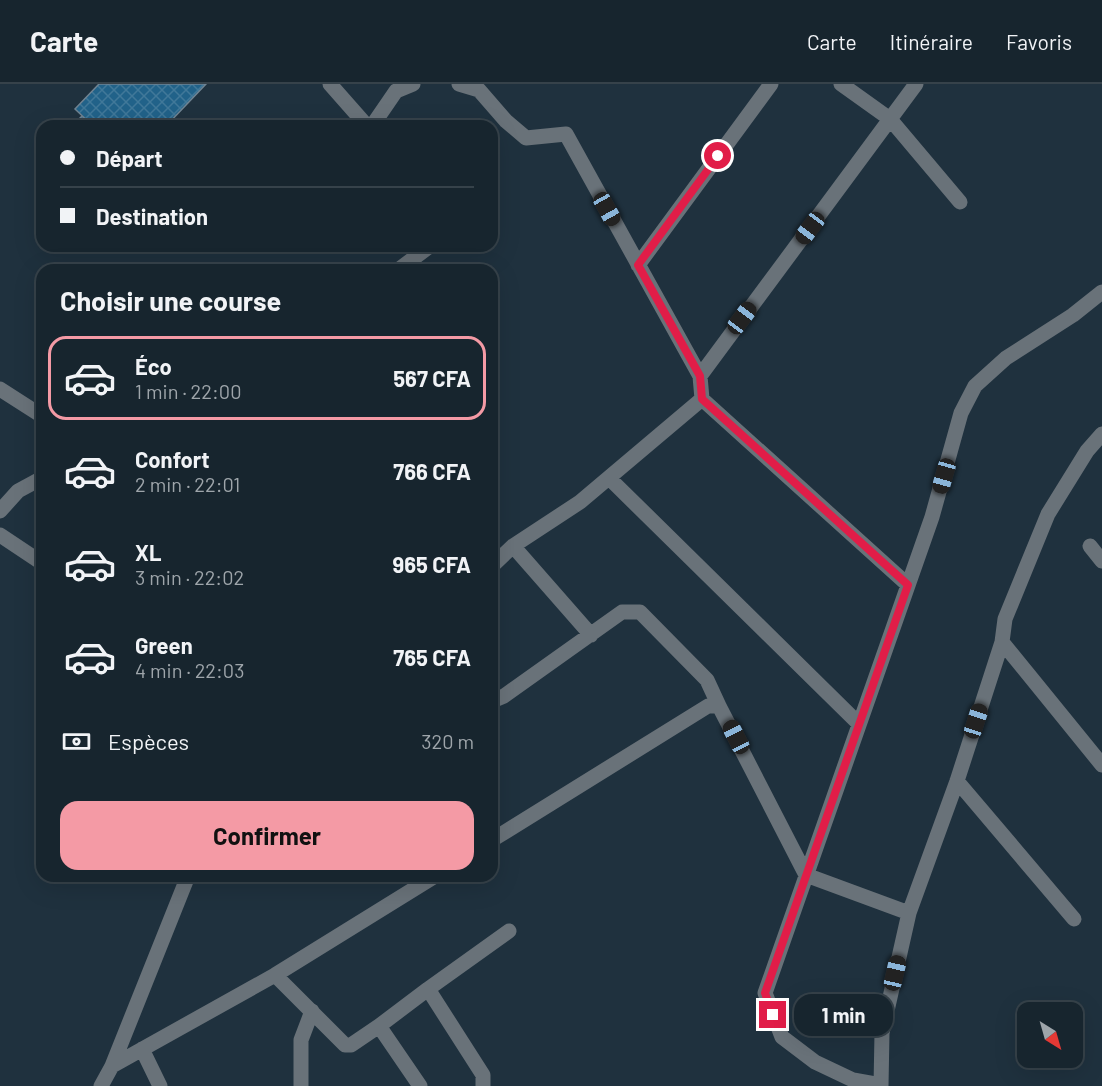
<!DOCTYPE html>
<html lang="fr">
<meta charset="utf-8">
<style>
:root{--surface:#17252e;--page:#24313a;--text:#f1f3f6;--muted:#9ea5aa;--line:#36424a;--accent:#f49aa5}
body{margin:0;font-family:Barlow,sans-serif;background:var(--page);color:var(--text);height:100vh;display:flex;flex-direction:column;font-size:22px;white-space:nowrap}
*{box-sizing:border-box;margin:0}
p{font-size:20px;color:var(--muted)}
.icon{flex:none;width:33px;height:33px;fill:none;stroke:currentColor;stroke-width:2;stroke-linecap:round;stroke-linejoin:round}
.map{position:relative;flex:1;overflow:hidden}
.sheet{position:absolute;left:36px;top:180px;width:462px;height:618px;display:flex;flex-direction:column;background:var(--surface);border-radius:18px;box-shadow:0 6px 24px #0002,0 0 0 2px var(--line)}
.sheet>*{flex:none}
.hud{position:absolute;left:36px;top:36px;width:462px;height:132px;border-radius:18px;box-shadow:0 6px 24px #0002,0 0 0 2px var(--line);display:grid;align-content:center;height:132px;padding:0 24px;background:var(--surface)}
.needle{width:39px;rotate:143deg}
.fabs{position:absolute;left:1017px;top:918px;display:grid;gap:12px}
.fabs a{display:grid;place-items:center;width:66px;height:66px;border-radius:12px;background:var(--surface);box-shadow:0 6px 24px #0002,0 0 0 2px var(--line);font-size:30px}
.end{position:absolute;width:27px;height:27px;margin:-14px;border:8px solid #e11d48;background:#fff;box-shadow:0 0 0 3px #fff}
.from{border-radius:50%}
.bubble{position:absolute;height:42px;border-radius:18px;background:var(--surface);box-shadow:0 6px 24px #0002,0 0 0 2px var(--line);font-size:20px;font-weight:700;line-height:42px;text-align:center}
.car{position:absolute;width:18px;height:36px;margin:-18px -9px;border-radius:8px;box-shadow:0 0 4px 2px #0007;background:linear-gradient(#222 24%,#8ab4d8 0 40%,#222 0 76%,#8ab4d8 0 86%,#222 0)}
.hud b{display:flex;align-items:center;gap:21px;height:57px;font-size:22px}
.hud b+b{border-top:2px solid var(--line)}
.hud i{width:15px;height:15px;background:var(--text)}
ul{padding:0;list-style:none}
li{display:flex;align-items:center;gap:18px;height:84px;margin:0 12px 9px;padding:0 12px;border:3px solid transparent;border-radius:18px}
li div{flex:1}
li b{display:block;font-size:22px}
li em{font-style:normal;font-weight:700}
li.active{border-color:var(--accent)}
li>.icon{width:54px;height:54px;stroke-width:1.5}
h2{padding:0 24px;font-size:27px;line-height:72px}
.pay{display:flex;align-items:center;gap:15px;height:66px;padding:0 24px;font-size:22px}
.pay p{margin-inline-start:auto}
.button{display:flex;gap:12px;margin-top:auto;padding:12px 24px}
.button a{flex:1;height:69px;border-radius:18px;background:var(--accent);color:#111;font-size:24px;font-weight:700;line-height:69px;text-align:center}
header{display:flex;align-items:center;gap:36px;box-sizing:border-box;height:84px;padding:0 30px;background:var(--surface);border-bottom:2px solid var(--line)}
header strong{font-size:28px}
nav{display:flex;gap:33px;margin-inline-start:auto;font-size:21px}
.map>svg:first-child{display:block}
.building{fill:url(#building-cross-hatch);stroke:#6f8392;stroke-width:1.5}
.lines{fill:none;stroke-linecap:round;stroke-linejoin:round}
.minor{stroke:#697279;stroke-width:15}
.route{stroke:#e11d48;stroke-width:8}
</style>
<header>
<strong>Carte</strong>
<nav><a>Carte</a><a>Itinéraire</a><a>Favoris</a></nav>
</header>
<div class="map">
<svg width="1102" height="1002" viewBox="0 0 1102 1002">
<defs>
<pattern id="building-cross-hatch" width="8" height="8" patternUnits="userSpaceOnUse" patternTransform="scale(1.5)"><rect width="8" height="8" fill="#216289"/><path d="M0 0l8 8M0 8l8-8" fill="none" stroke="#407899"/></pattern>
</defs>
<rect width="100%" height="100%" fill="#1f313e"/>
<!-- building -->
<path class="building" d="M99 0H206L166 42H93L75 25Z
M82 32 93 42H72Z"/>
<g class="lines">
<!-- minor -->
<path class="minor" d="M330 0 367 42
M459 0 479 6 506 37 526 54 566 50 700 292 702 315 908 501
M841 0 890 35 960 118
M372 42 396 7 413 0
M638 181 771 0
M398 186 430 162
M700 292 916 0
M0 305 42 332
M609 394 859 640
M0 427 18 407 42 394
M0 451 42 479
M513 462 591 551
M1090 462 1102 477
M492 482 513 462 580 418 702 315
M1002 558 1102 681
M492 617 504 612 622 528H640L707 596 719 622
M957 697 1074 835
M492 756 708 622H719L806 791 909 829
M275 891 345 961H351L379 942 420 1002
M379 942 428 905
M142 965 160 1002
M112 982 275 891 435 792
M881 1001 853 996 815 978 782 953 765 909 932 433 961 329 975 302 1006 274 1073 231 1102 208
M101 1002 112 982 188 792
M301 1002V956L312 927
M483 1002V991L428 905 509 847
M881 1002 882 949 909 829 957 697 1002 558 1005 535 1048 430 1087 367 1102 350"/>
</g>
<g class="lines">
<!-- route -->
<path class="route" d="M718 72 638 181 700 292 702 315 908 501 765 909 773 931"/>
</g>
</svg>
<div class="fabs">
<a><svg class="needle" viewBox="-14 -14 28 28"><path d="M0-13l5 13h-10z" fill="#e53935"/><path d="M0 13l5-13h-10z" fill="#9ea5aa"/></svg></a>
</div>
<i class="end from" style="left:718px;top:72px"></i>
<i class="end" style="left:773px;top:931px"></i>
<div class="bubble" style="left:794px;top:910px;width:99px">1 min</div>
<i class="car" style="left:607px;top:125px;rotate:151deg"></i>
<i class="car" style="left:810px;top:144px;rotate:217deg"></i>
<i class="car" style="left:742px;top:234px;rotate:37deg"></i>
<i class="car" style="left:944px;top:392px;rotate:196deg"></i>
<i class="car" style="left:976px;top:637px;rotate:18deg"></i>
<i class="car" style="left:736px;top:653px;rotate:333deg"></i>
<i class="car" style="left:895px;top:889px;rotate:13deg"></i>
<div class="hud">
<b><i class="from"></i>Départ</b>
<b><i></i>Destination</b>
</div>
<section class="sheet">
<h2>Choisir une course</h2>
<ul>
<li class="active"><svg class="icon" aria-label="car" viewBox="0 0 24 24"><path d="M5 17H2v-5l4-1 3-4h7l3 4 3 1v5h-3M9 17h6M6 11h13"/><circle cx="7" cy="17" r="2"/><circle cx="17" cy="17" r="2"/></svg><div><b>Éco</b><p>1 min · 22:00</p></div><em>567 CFA</em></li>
<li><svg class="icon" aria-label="car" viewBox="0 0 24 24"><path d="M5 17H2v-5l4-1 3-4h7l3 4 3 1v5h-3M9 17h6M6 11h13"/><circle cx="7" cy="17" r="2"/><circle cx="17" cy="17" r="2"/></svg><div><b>Confort</b><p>2 min · 22:01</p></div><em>766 CFA</em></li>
<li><svg class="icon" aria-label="car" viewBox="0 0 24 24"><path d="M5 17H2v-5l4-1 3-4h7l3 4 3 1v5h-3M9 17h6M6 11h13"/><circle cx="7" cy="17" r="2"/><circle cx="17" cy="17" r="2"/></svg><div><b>XL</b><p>3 min · 22:02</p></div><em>965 CFA</em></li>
<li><svg class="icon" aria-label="car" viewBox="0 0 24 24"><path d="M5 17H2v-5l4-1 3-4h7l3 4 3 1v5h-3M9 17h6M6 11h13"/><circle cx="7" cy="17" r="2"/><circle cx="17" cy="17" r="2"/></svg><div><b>Green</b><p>4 min · 22:03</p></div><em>765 CFA</em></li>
</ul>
<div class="pay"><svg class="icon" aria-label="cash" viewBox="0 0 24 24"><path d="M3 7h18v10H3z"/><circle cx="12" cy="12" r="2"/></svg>Espèces<p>320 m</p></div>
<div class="button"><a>Confirmer</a></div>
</section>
</div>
